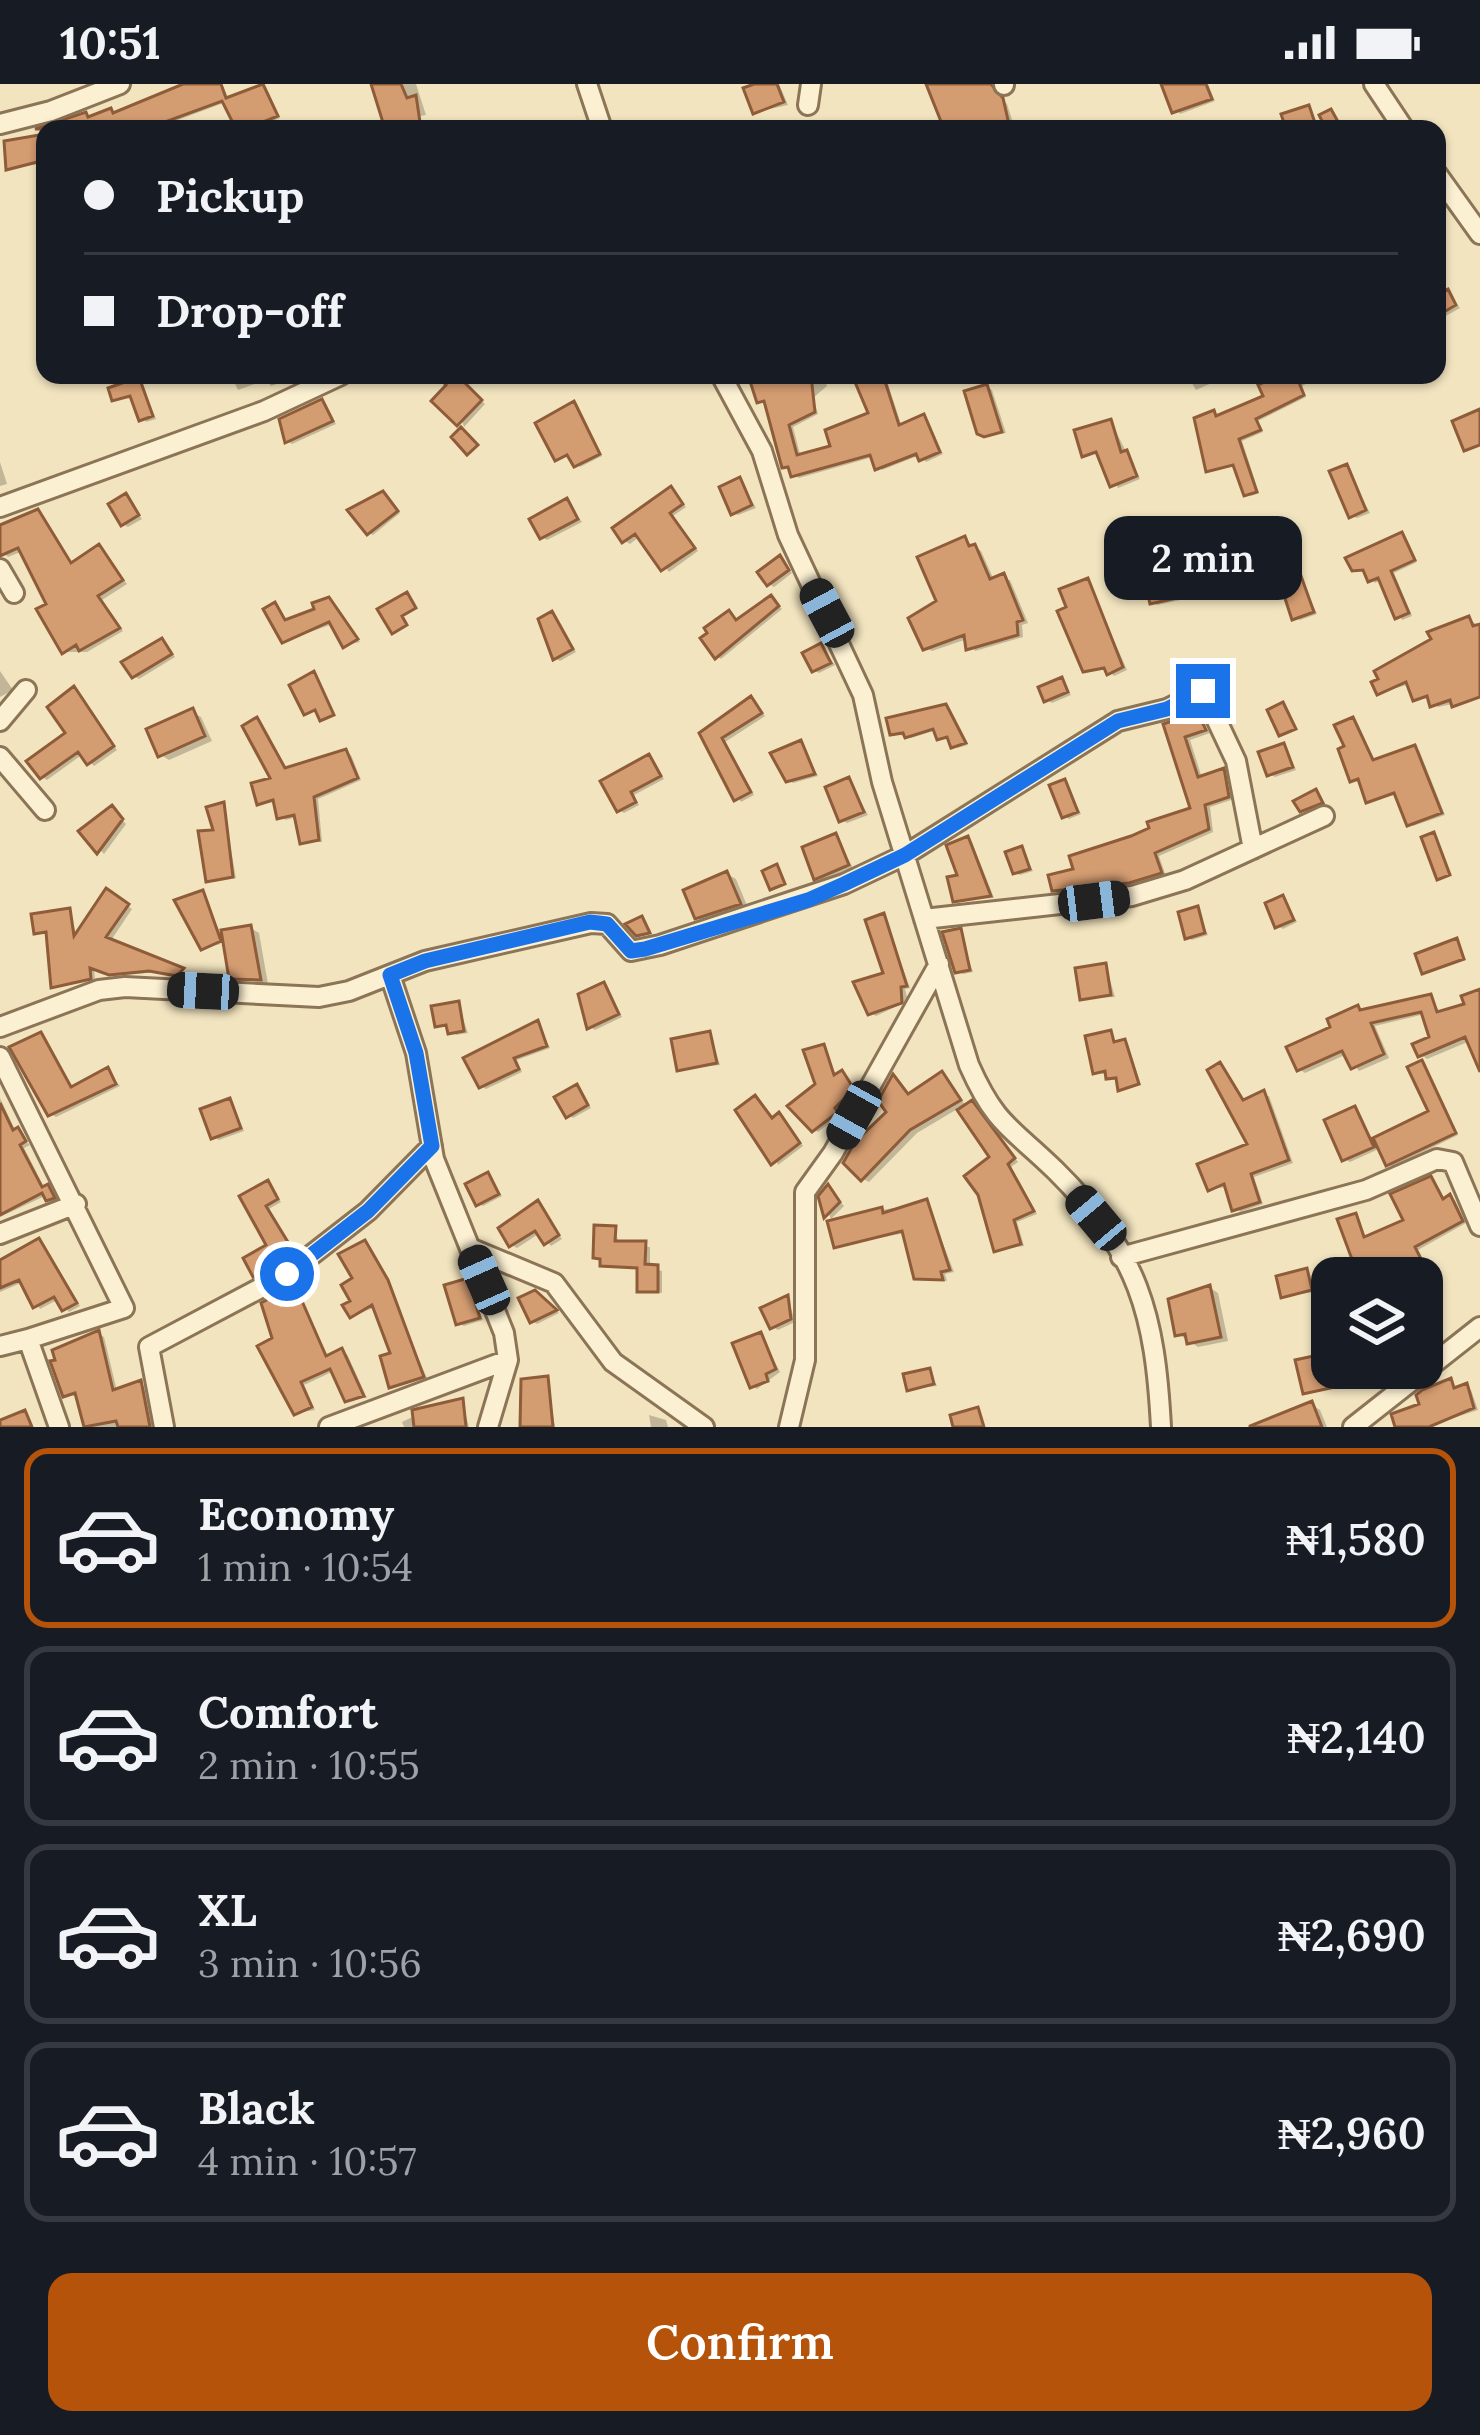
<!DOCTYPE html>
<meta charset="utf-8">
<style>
:root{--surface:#171b24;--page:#20242c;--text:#f1f3f6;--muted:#9ea1a6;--line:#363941;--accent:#b45309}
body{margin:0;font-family:Lora,serif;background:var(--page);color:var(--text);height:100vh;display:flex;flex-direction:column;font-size:45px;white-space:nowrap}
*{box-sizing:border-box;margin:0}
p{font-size:39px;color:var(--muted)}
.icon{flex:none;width:66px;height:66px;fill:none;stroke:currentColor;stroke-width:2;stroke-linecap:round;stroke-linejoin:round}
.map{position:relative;height:1343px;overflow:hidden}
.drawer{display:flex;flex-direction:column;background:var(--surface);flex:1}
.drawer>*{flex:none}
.guide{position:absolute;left:36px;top:36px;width:1410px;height:264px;border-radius:24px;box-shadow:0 3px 9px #0004;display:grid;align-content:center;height:264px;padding:0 48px;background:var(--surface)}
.controls{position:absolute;left:1311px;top:1173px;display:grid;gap:24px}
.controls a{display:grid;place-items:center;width:132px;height:132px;border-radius:24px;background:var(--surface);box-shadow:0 3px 9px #0004;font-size:60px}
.end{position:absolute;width:54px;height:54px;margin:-27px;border:15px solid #1a73e8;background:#fff;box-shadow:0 0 0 6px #fff}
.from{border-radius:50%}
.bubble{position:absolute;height:84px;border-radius:24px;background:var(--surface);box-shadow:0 3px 9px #0004;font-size:39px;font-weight:600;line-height:84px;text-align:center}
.car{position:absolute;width:36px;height:72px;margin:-36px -18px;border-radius:15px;box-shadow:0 0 9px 3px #0007;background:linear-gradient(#222 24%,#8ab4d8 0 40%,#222 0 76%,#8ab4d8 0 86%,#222 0)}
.guide b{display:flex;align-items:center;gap:42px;height:114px;font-size:45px}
.guide b+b{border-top:3px solid var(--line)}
.guide i{width:30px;height:30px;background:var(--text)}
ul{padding:21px 0 0;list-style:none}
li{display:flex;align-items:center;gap:36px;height:180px;margin:0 24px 18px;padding:0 24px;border:6px solid var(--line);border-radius:24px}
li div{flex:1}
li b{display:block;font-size:45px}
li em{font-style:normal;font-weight:600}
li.on{border-color:var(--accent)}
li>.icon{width:108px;height:108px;stroke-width:1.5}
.cta{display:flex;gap:24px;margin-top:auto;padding:24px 48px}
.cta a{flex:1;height:138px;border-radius:24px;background:var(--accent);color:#fff;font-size:48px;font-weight:600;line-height:138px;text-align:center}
.status{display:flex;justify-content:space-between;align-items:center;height:84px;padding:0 60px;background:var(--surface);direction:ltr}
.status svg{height:33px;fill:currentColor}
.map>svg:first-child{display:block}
.shadow{fill:#0003}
.building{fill:#d49c71;stroke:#8e5c39;stroke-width:3}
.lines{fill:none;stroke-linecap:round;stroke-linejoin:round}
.street-casing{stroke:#8c7456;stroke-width:24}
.street{stroke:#fcf0d3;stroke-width:18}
.route{stroke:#1a73e8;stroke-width:15}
</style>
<div class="status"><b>10:51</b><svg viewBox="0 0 49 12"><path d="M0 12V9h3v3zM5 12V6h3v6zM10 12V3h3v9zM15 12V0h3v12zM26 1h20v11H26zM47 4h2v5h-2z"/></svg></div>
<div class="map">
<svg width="1480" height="1343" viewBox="0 0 1480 1343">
<rect width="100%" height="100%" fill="#f2e4bf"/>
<!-- shadow -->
<path class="shadow" d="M189 0H222L229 16 262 1 280 34 266 40 268 45H239L226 18 154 45H51L86 31H116Z
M373 0H416L426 31 420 32 424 45H389Z
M762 0H779L788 21 756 28Z
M932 0H996L994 7 1007 20 1015 45H975Z
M1161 0H1208L1215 17 1180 30Z
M825 37 847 39 852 45H825Z
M45 48V79L9 84 6 64Z
M1448 209 1460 224 1437 237V215Z
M231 291H281L283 298 271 302 266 296 238 306Z
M441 291H456L485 320 464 343 450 301Z
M751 291H823L827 302 813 314 818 330 793 343 801 374 834 364 872 331 855 291H885L902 343 928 336 943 370 926 378 920 371 882 386 873 373 799 394 784 382 768 318 760 317Z
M1187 291H1230L1196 306Z
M1287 291H1312L1314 296 1302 302 1306 313 1258 337 1263 348 1242 357 1259 409 1251 412 1237 382 1209 386 1213 329 1219 334 1266 314Z
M139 296 156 335 146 338 134 314 115 315Z
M987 303 992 306 1006 349 985 352Z
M321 318 336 340 292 360 287 357Z
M574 321 602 372 580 383 571 372 557 374Z
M1111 338 1140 395 1118 404 1100 370H1084Z
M0 378 7 400 0 402Z
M1346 383 1370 429 1357 434 1351 432Z
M740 397 756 424 738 431 733 429Z
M671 406 686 423 673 432 698 467 669 488 640 452 630 460 625 457Z
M126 413 142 435 128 443 123 440Z
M387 413 400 429 373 451 369 449Z
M567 418 582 438 547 456 542 453Z
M37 429 74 481 99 464 127 500 102 516 123 547 87 568H64L50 521 23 467 8 473 0 465V445Z
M1402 451 1417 478 1394 489 1412 532 1402 536 1382 495 1375 499 1366 487 1354 485Z
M965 456 981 467 994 496H1010L1028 539 1022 541 1023 553 975 567 967 555 932 567 926 564Z
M780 475 792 489 774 503 769 500Z
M1174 485 1185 515 1157 521 1152 518Z
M1301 495 1317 530 1300 536 1294 533Z
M1088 497 1127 586 1114 592 1108 586 1085 585 1070 525Z
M771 515 782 525 721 575 717 572 730 530 738 538Z
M328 516 360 558 345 561 333 540 284 557 275 522 287 538 318 527Z
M552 531 576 568 560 577 555 574Z
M1469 535 1480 543V614L1438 623 1431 614 1415 615 1410 600 1379 609Z
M162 557 175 573 139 595 134 592Z
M821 562 835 581 819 589 814 586Z
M0 587 13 606 0 613Z
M1061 596 1071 611 1052 619 1047 616Z
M74 605 117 666 94 682 83 670 47 696 42 693 69 650Z
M752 616 765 632 725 658 754 711 741 718 703 650Z
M945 623 968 661 957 664 951 654H940L937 646 911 654 893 649Z
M192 628 201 633 212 657 169 676 161 671Z
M1198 632 1210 649 1190 656 1202 694 1229 691 1234 715 1210 723 1213 748 1159 772 1166 792 1137 800 1055 805 1076 787 1194 726 1166 642Z
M257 636 287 686 351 671 361 696 318 715 322 758H303L298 733 285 736 277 718 260 719 274 696Z
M1352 637 1376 678 1419 666 1445 731 1413 742 1398 710 1369 717 1362 697 1352 696 1347 664Z
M801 660 818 692 793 699 788 696Z
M1284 662 1296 686 1275 693 1270 690Z
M649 673 664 695 634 711 639 721 624 729 619 726Z
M849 696 868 731 847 739 842 736Z
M1065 698 1081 730 1069 735 1064 732Z
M1316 708 1326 721 1307 729 1302 726Z
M223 721 236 794 213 798 209 796Z
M112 725 126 740 104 770 82 747Z
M836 753 853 784 822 796 817 794Z
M967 755 972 758 994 814 955 816Z
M1022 766 1033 787 1020 791 1015 788Z
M727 790 736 795 748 824 706 838 697 833Z
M107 808 132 825 110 858 182 886 183 893 157 888 117 892 94 884 95 896 53 902 49 850 37 848 69 827 77 852Z
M203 809 220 849 251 844 259 849 268 900 232 893 225 856 209 847 207 852 221 860 203 864Z
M1283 814 1297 838 1283 845 1278 842Z
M1197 826 1208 851 1192 856 1187 853Z
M884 832 910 904 905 905 908 917 876 932 871 929 886 891Z
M960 848 973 888 963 890 957 887Z
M1456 858 1466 876 1425 888Z
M1106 882 1115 913 1083 914Z
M604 901 622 933 595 946 590 943Z
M1480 908V981L1470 957 1427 975 1421 971 1432 955 1425 930 1375 942 1389 974 1359 987 1347 970 1305 989 1299 985 1358 924 1365 928 1430 913 1441 930 1468 921Z
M458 920 468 949 456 951 450 943 437 941Z
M538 940 550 964 517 976 522 988 486 1005 481 1002Z
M710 950 720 981 680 985Z
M1110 950 1116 960H1128L1141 1001 1123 1006 1119 994 1095 988Z
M41 951 74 1005 108 987 120 1002 56 1033 51 1030Z
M823 963 837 993 847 992 856 1008 837 1027 840 1031 818 1048 814 1045Z
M1422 980 1458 1051 1392 1083 1381 1064 1350 1078 1345 1075 1355 1025 1373 1057 1432 1029Z
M1220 982 1245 1018 1269 1012 1293 1079 1254 1093 1263 1120 1240 1128 1228 1103 1210 1105 1251 1062Z
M942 991 967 1023H977L1018 1078 1011 1083 1037 1130 1017 1138 1024 1162 996 1166 993 1074 959 1024 917 1049 869 1098 863 1095 890 1029 894 994 910 1012Z
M577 1003 591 1024 573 1034 568 1031Z
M0 1014 16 1048 30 1061 24 1064 45 1105 58 1117 47 1111 0 1133Z
M756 1015 774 1036 784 1034 803 1062 778 1081Z
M230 1018 244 1047 219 1056 214 1053Z
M488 1091 502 1112 483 1122 478 1119Z
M1431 1096 1446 1117 1455 1116 1466 1139 1418 1166 1423 1176 1369 1192 1356 1132 1367 1155 1408 1137Z
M268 1099 281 1118 269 1125 297 1170 260 1193 255 1190 270 1162 243 1113Z
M828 1104 844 1122 831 1135 822 1113Z
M927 1119 954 1188 945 1190 947 1197 916 1193 905 1149 837 1162 881 1126Z
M538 1120 562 1155 551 1162 540 1149 517 1164 512 1161Z
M615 1145 619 1160 650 1163V1184L662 1187V1209L640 1206V1185L603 1180Z
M39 1158 44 1161 80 1222 69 1228 59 1215 40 1225 23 1198 0 1208V1175Z
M365 1159 369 1162 427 1294 392 1302 394 1271 376 1223 352 1232Z
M1307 1187 1316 1208 1284 1212Z
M467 1198 483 1236 464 1242 458 1239Z
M295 1204 329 1274 347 1270 367 1314 347 1315 334 1287 304 1301 315 1326 296 1329 276 1256Z
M1210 1204 1218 1209 1228 1257 1198 1263 1178 1250 1182 1210Z
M540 1212 559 1229 537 1240 532 1237Z
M788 1214 795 1238 778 1246 773 1243Z
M99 1250 104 1253 117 1307 147 1302 154 1343H87L79 1311H65L53 1278 62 1261Z
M761 1251 780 1288 757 1305 752 1302Z
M1323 1273 1332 1284H1352L1356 1301 1305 1308Z
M929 1287 937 1302 909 1305Z
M547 1295 555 1343H523Z
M1451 1298 1457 1306H1471L1478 1326 1426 1343 1422 1321Z
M462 1317 469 1343H404L402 1338 441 1319Z
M1312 1321 1320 1326 1327 1343H1254Z
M649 1331 666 1336 668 1343H651Z"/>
<!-- building -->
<path class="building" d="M183 0H221L226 14 263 0 278 32 263 38 267 45H236L222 17 146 45H35L86 28 88 33 111 24 113 29Z
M371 0H401L407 14 416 11 421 45H385Z
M754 0H777L784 18 753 30 743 4Z
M926 0H991L1003 14 1010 45H944Z
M1161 0H1206L1212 15 1172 29Z
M1309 21 1317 45H1286L1281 30Z
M1331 25 1342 45H1326L1319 31Z
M45 50V76L6 86 4 57Z
M1448 205 1456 221 1437 232V211Z
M437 291H457L482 316 457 342 431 317 446 301Z
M748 291H811L815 328 789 341 797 371 830 362 825 346 868 329 852 291H883L899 341 924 330 940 368 919 377 916 370 875 386 870 371 791 393 788 383 782 384 764 317 757 319Z
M1280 291H1296L1304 311 1256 335 1261 346 1239 355 1257 408 1244 412 1233 381 1206 388 1194 334 1214 326 1216 332 1263 312 1258 301Z
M139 293 153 332 139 337 130 312 112 317 108 304Z
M987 300 1002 348 984 353 977 350 964 307Z
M322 315 333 337 285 359 279 335Z
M574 317 600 370 574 383 567 371 555 377 535 339Z
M1480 325V361L1464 367 1452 337Z
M1111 335 1121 368 1127 366 1137 392 1110 403 1096 368 1082 373 1074 346Z
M461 343 478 361 467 371 451 353Z
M1347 380 1366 426 1349 434 1329 387Z
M740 393 752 421 731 431 719 403Z
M671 402 683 420 670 429 695 464 661 487 635 450 622 459 612 444Z
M383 407 398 427 367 451 347 426Z
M126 409 139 431 121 442 108 420Z
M567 414 578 435 540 455 529 435Z
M38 425 71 479 99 460 123 496 98 512 120 544 79 567 76 561 62 570 36 525 46 520 18 464 0 472V441Z
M1402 448 1415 476 1391 487 1409 529 1395 535 1378 494 1368 498 1363 486 1352 487 1345 474Z
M965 452 969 462 975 460 990 495 1004 489 1023 536 1017 538 1018 551 966 566 964 551 923 566 908 534 936 517 917 473Z
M780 471 789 486 767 502 757 488Z
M1174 482 1181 513 1150 520 1143 489Z
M1301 492 1314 528 1292 536 1280 499Z
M1088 494 1123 583 1107 591 1104 584 1083 588 1057 527 1066 523 1059 505Z
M407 508 416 524 402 532 407 541 392 550 377 525Z
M771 511 779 522 715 575 700 554 707 549 704 544 729 526 736 536Z
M329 513 358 555 343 564 329 538 282 559 263 525 275 518 285 536 314 525 312 519Z
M552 527 573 565 553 576 538 535Z
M1469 532 1473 542 1480 540V613L1452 623 1450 616 1430 623 1427 612 1413 617 1406 598 1377 611 1371 598 1378 595 1374 587 1431 555 1427 548Z
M162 554 172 570 132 594 121 578Z
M821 559 831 579 812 588 802 569Z
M314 587 334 631 320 637 315 626 304 631 289 601Z
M1062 593 1068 608 1044 618 1038 603Z
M74 602 114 662 87 681 78 668 40 695 26 677 65 649 47 623Z
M751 612 762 629 722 654 751 708 734 717 699 649Z
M1283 618 1296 645 1279 652 1267 626Z
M946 620 966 659 951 664 947 653 937 656 933 645 905 654 903 649 890 651 886 634Z
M193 624 205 652 158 673 146 645Z
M1198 629 1206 646 1185 653 1198 693 1224 684 1229 713 1205 721 1209 745 1155 769 1162 789 1129 799 1052 807 1048 791 1073 785 1069 772 1131 752 1149 744 1147 738 1190 724 1163 640Z
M257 633 285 684 346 665 358 694 314 713 319 756 300 760 294 731 277 735 273 716 257 721 251 699 270 694 242 642Z
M1353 633 1373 676 1415 661 1442 729 1407 742 1394 709 1366 719 1358 695 1350 698 1338 665 1344 662 1334 641Z
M801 656 815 690 786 698 770 669Z
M1284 659 1293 683 1267 692 1258 668Z
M649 670 661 692 631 708 636 718 617 728 600 697Z
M849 693 864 728 839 738 825 703Z
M1065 695 1078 728 1062 734 1049 701Z
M1316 705 1323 719 1300 728 1293 717Z
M224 718 233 793 206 798 198 747 213 746 206 723Z
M112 721 123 735 97 770 78 747Z
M1434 748 1450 791 1437 796 1421 753Z
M836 749 849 781 814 796 802 763Z
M968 752 991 812 953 818 947 793 957 791 946 761Z
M1022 762 1030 785 1013 790 1005 768Z
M777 780 785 800 770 806 762 787Z
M727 787 741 820 695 835 683 806Z
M106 804 129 820 106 853 184 884 177 892 149 887 109 891 90 884 91 895 51 904 46 848 34 850 31 830 70 824 74 852Z
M203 806 221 857 201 866 174 816Z
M1283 811 1294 836 1275 844 1265 819Z
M1198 822 1205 849 1185 855 1178 828Z
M884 829 907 902 901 903 902 919 868 931 853 898 883 889 865 836Z
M642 832 650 849 636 852 625 840Z
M251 841 261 896 229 895 221 846Z
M961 844 970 886 955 889 942 848Z
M1457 854 1464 875 1422 890 1415 870Z
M1106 879 1111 911 1080 916 1075 884Z
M604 898 619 930 587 945 578 910Z
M1480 905V988L1465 953 1418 973 1412 960 1429 953 1421 928 1371 939 1384 970 1351 985 1342 967 1297 987 1286 963 1330 943 1327 935 1358 921 1360 926 1431 910 1437 928 1464 920 1461 912Z
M459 917 464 947 448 950 446 941 435 943 431 922Z
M538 936 547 962 514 974 519 985 479 1004 463 974Z
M1111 946 1114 958 1125 955 1139 1000 1118 1007 1116 994 1106 995 1105 987 1093 990 1085 952Z
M710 947 717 979 677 987 671 955Z
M41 948 71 1003 108 983 116 1000 48 1032 9 963Z
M824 960 834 991 842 986 854 1005 835 1024 838 1028 812 1048 787 1022 815 1000 803 966Z
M1422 976 1456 1049 1386 1082 1373 1054 1428 1027 1407 983Z
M1220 978 1243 1016 1264 1006 1289 1076 1251 1090 1260 1118 1232 1127 1224 1100 1208 1107 1197 1080 1247 1060 1207 986Z
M942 987 961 1016 910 1046 861 1097 843 1079 855 1058 886 1028 878 1017 893 990 908 1010Z
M577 1000 588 1021 566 1034 554 1013Z
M755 1011 772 1034 779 1028 800 1059 771 1081 735 1026Z
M230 1014 241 1044 211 1055 200 1025Z
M972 1016 1015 1074 1008 1080 1034 1127 1014 1136 1021 1160 994 1168 978 1111 964 1092 989 1073 957 1026Z
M0 1019 13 1046 18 1043 26 1057 20 1061 42 1103 48 1100 55 1114 46 1117 42 1109 0 1131Z
M1355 1022 1374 1063 1342 1077 1324 1036Z
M488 1088 499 1110 476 1122 465 1100Z
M1431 1092 1443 1115 1450 1110 1463 1137 1415 1163 1420 1173 1359 1194 1337 1135 1356 1129 1364 1153 1403 1136 1390 1110Z
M268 1096 278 1115 266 1122 294 1168 253 1193 243 1174 266 1161 239 1112Z
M828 1100 840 1118 824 1134 818 1112Z
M927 1115 950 1186 941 1188 943 1196 914 1195 902 1147 834 1164 827 1137 882 1123 883 1129Z
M538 1116 559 1151 544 1161 535 1147 509 1163 498 1144Z
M594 1141 616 1142 615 1157H646L645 1180 658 1181V1208H637V1184L600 1182V1175L593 1174Z
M39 1154 77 1219 62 1227 54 1213 33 1224 19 1196 0 1204V1176Z
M365 1156 388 1196 424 1293 389 1304 380 1272 390 1269 372 1221 350 1234 342 1221 350 1217 341 1201 352 1194 338 1170Z
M1307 1184 1312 1206 1281 1214 1276 1192Z
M468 1194 480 1234 456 1241 444 1201Z
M295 1201 326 1272 342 1264 364 1312 345 1318 330 1285 301 1298 312 1323 294 1331 257 1262 272 1254 261 1219Z
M1210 1201 1221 1253 1187 1260 1185 1250 1175 1252 1168 1215Z
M535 1206 557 1226 530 1239 518 1214Z
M788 1211 791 1235 770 1245 760 1224Z
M99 1246 113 1306 141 1296 150 1343H118L116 1337 84 1343 75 1309 63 1313 50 1277 55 1276 52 1266Z
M761 1248 776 1285 766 1290 768 1297 750 1304 732 1259Z
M1323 1270 1326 1284H1349L1353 1299 1303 1310 1295 1276Z
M930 1284 934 1300 907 1307 903 1290Z
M548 1292 553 1343H520L521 1295Z
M1451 1294 1454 1304 1467 1299 1474 1324 1429 1343H1395L1391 1330 1419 1320 1416 1311 1422 1306Z
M463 1314 466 1343H414L412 1326Z
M1312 1317 1322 1343H1250V1342Z
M978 1323 984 1343H953L950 1331Z
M25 1326 32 1343H0V1336Z"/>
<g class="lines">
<!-- street casing -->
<g class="street-casing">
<path id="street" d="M587 0 602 45
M1004 0V1
M1374 0 1404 45
M808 21 811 0
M0 40 51 27 120 0
M1437 90 1480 150
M721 291 762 367 788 451 863 611 882 698 969 981C996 1042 1011 1043 1055 1086 1139 1169 1155 1230 1161 1343
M0 423 264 327 341 291
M0 485 14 509
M0 637 26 606
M0 673 45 726
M924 835 1132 812 1185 796 1324 732
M390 891 416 969 434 1075 504 1249 508 1276 488 1343
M0 943 99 906 125 903 319 913 349 907 425 877 591 839 607 840 631 867 660 861 844 800 905 771 1118 637 1167 625 1203 607 1236 677 1253 765
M0 973 124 1224 28 1255
M0 1150 76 1120
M470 1164 554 1199 613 1278 704 1343
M1121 1173 1366 1106 1437 1075 1453 1078 1480 1142
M0 1262 28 1255 59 1343
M164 1343 149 1263 287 1190 368 1127 432 1062
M329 1343 508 1276
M789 1343 805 1276V1108L833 1069 939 880
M1353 1343 1480 1243"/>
</g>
<!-- street -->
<use href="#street" class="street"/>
</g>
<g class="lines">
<!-- route -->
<path class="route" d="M287 1190 368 1127 432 1062 416 969 390 891 425 877 590 838 607 840 631 867 645 865 808 816 844 800 905 771 1118 637 1167 625 1203 607"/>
</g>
</svg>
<div class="controls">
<a><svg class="icon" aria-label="layers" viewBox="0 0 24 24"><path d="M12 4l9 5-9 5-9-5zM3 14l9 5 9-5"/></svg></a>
</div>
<i class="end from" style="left:287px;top:1190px"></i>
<i class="end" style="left:1203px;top:607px"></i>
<div class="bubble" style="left:1104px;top:432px;width:198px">2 min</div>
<i class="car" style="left:827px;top:529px;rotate:332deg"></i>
<i class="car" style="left:1094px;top:817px;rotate:83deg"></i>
<i class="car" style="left:203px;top:907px;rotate:273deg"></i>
<i class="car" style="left:854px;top:1031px;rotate:209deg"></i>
<i class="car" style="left:1096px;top:1134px;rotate:320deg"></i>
<i class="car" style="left:484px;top:1196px;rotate:336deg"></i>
<div class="guide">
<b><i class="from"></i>Pickup</b>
<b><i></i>Drop-off</b>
</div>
</div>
<section class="drawer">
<ul>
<li class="on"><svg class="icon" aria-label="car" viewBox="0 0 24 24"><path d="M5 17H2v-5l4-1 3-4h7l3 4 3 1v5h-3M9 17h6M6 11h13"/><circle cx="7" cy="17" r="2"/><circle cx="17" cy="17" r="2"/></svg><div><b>Economy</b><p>1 min · 10:54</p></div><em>₦1,580</em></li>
<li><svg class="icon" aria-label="car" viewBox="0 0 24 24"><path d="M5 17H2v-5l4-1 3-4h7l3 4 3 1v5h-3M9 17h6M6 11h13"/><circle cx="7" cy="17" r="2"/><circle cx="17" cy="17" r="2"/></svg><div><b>Comfort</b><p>2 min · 10:55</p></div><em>₦2,140</em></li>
<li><svg class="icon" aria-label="car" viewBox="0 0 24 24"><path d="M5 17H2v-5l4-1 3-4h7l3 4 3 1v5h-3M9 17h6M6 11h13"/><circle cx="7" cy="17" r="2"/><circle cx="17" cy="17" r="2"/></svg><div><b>XL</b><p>3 min · 10:56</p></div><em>₦2,690</em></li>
<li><svg class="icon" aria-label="car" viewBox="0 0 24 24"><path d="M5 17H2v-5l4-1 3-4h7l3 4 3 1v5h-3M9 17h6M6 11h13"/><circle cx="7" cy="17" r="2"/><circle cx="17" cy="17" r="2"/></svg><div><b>Black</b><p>4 min · 10:57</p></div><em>₦2,960</em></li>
</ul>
<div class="cta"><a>Confirm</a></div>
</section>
